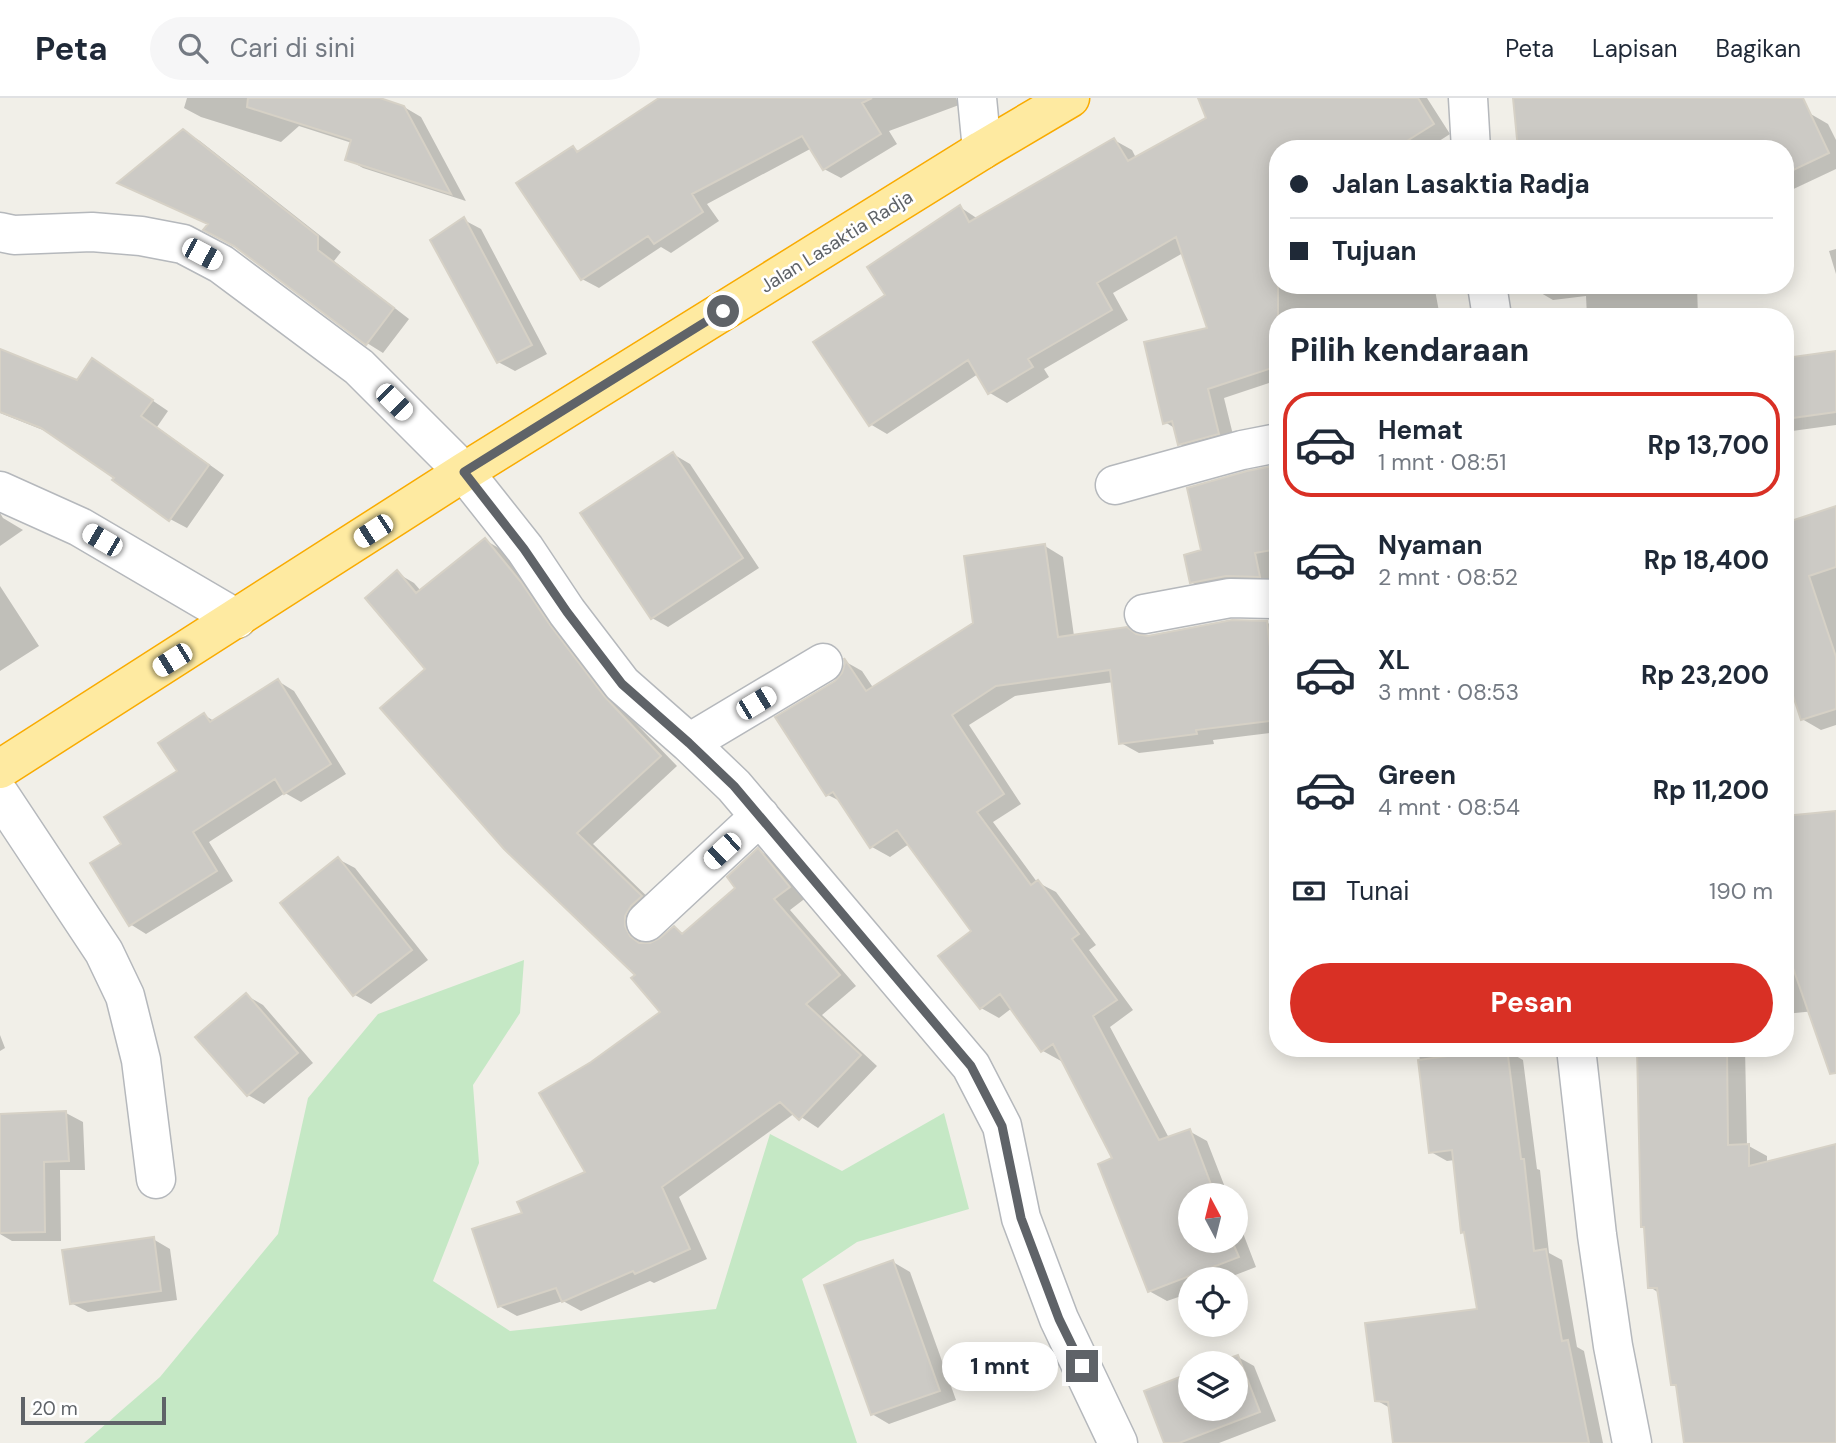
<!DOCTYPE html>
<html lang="id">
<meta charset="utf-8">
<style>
:root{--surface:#fff;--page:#f6f6f7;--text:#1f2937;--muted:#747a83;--line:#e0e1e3;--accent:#d93025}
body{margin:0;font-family:"DM Sans",sans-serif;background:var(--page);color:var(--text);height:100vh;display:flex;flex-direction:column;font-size:26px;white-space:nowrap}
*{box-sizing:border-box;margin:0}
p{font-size:23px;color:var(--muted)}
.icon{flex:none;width:38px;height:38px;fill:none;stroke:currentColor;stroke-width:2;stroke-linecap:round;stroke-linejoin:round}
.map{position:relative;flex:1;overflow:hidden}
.side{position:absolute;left:1269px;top:210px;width:525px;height:749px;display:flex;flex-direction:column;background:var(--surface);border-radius:28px;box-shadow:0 4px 18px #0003}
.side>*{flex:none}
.hud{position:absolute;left:1269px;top:42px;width:525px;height:154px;border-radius:28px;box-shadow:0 4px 18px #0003;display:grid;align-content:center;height:154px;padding:0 21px;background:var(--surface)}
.needle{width:46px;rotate:353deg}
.buttons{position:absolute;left:1178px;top:1085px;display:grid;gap:14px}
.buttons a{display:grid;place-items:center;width:70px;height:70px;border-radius:50%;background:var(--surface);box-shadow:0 4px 18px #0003;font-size:35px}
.scale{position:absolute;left:21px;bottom:18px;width:145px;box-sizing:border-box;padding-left:7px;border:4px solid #5f6368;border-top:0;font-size:19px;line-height:24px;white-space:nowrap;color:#5f6368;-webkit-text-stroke:5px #fff;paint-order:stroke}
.end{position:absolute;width:32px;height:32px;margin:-16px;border:9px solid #5f6368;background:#fff;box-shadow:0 0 0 4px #fff}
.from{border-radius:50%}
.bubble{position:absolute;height:49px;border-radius:24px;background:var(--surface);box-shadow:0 4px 18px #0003;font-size:23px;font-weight:700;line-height:49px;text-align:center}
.car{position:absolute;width:21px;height:42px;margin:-21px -10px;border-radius:9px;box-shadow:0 0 5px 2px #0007;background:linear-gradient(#fff 24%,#345 0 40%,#fff 0 76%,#345 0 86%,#fff 0)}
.hud b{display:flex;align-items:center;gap:24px;height:66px;font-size:26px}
.hud b+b{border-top:2px solid var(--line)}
.hud i{width:18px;height:18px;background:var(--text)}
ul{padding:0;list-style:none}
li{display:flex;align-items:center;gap:21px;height:105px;margin:0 14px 10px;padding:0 7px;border:4px solid transparent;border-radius:28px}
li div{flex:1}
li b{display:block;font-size:26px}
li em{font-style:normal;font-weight:700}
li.on{border-color:var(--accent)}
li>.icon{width:63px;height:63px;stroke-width:1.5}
h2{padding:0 21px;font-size:32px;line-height:84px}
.pay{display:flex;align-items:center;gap:18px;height:77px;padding:0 21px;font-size:26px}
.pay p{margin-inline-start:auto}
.action{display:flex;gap:14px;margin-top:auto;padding:14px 21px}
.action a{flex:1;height:80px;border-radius:42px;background:var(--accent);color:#fff;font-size:28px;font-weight:700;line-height:80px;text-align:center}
header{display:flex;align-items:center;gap:42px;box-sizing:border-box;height:98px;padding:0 35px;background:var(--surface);border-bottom:2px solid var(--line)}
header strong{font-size:33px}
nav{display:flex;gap:38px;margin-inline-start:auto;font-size:24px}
.search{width:490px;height:63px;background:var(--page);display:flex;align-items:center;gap:18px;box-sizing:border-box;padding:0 24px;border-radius:38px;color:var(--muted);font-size:26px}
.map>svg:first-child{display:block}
.green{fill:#c5e8c5}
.shadow{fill:#0003}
.building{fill:#cccac5;stroke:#d6d1c6;stroke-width:2}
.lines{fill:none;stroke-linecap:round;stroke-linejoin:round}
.minor-casing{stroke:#b5b8bc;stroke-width:41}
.trunk-casing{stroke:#f9ab00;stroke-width:41}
.minor{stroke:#fff;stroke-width:38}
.trunk{stroke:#feeaa1;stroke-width:38}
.route{stroke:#5f6368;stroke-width:9}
.labels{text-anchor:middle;stroke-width:5;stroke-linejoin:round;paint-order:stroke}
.street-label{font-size:19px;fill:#5f6368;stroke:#fff}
</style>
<header>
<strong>Peta</strong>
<div class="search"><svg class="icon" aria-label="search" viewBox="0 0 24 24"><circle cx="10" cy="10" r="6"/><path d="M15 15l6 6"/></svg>Cari di sini</div>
<nav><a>Peta</a><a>Lapisan</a><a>Bagikan</a></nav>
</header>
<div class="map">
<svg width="1836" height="1345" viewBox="0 0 1836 1345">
<rect width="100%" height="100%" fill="#f1efe8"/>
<!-- green -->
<path class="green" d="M524 862 520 915 473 987 479 1065 433 1183 510 1233 716 1211 770 1036 842 1073 944 1015 969 1111 857 1144 802 1181 857 1345H84L160 1279 278 1136 308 1000 378 916Z"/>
<!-- shadow -->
<path class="shadow" d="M187 0H374L404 9 421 19 466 103 363 70 347 61 352 45 299 28 281 44 201 19 184 10Z
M660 0H956L959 7 889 33 897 46 841 80 824 71 812 50 707 106 719 123 671 155 661 149 599 190 582 181 573 50 580 54Z
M1212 0H1427L1450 36 1433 47 1434 51H1278V187H1454L1435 192 1440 219H1278V282L1224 300 1235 345 1196 356 1179 346 1176 331 1165 324 1209 232 1183 155 1113 195 1128 222 1044 271 1049 279 1007 305 990 295 978 276 887 336 870 326 887 198 960 109 978 121 1114 42 1132 52 1136 60 1208 20Z
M1515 0H1771L1809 15 1828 26 1836 42V71L1785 95V51Z
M184 33 200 43 341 154 334 163 409 221 383 255 367 245 210 127 136 94 120 85Z
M464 122 481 131 547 256 515 273 498 264Z
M1836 151V176L1829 153Z
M1534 187H1697L1698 219H1587L1586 198 1553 202 1534 191Z
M0 253 78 284 93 262 168 313 157 329 224 377 187 430 170 421 116 379 53 336 0 315Z
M1836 255V327L1785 334V261Z
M673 356 690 366 759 470 668 529 652 520Z
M1278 369V463L1271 464 1276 488 1209 494 1191 484 1203 454Z
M1785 374 1791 425 1836 410V627L1821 632 1802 621 1785 567Z
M0 415 3 420 23 432 0 448Z
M485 442 502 452 622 611 677 668 593 746 658 809 642 839 645 847H651L674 830 684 836 738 791 758 752 775 762 807 799 790 812 856 888 822 917 877 968 818 1030 795 1015 679 1099 707 1161 654 1185 650 1183 581 1213 563 1203 517 1218 499 1208 525 1116 587 1075 592 966 662 914 428 571 397 475 414 485 421 493Z
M1045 448 1063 459 1074 538 1148 539 1266 524 1278 531V634L1213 642 1214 646 1139 655 1121 645 1114 584 1015 598 969 627 1021 706 993 724 1037 784 1056 794 1096 847 1089 852 1133 912 1110 929 1169 1040 1189 1033 1207 1043 1228 1097H1190V1143H1236V1117L1256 1169 1225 1181H1190V1195L1167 1203 1149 1193 1114 1061 1063 961 1061 963 1043 953 1012 910 999 920 981 910 973 834 909 746 890 759 872 749 842 704 828 697 836 585 844 576 846 564 862 573 874 591 975 525Z
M0 488 39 548 0 573Z
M278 583 294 593 346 676 301 704 285 695 209 744 233 783 146 836 130 826 123 746 180 674 204 617 214 623Z
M1836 715V841L1825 912 1785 916V720Z
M338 761 355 770 428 862 371 906 355 897 282 805Z
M246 897 263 907 313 965 264 1006 248 997Z
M0 937 5 950 0 953Z
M1363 950H1516V958L1523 962 1537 1071 1540 1072 1549 1155 1562 1162 1577 1249 1584 1253 1603 1345H1395L1390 1310 1376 1302 1479 1213 1466 1135 1463 1134 1455 1062 1447 1063 1431 1054 1419 955 1377 958Z
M1639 950H1745L1747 1047 1767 1058V1065L1836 1048V1345H1686L1678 1290 1672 1286 1659 1195 1650 1189Z
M66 1015 83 1024 85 1072H60L61 1143H12L0 1136V1017Z
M153 1141 170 1151 177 1202 88 1214 71 1205Z
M893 1164 910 1174 956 1302 889 1326 872 1316Z
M1238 1259 1254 1268 1276 1323 1219 1345H1166L1190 1277V1311H1236V1265H1221Z"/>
<!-- building -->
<path class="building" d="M248 0H380L404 8 451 96 345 62 351 42 247 9Z
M659 0H872L862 5 881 36 823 72 802 38 692 96 703 114 654 146 648 138 581 182 516 85 573 48 577 54Z
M1198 0H1418L1434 26 1394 51H1278V268L1208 291 1219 336 1178 347 1172 323 1163 326 1144 244 1207 230 1176 139 1097 185 1112 212 1028 261 1033 269 988 296 968 262 869 328 813 244 885 197 867 169 960 107 969 124 1114 40 1128 63 1206 20Z
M1513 0H1803L1829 55 1785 76V51H1518Z
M183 31 318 138V152L394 210 366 247 234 148 203 132 208 126 117 85Z
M464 119 532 247 497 265 430 142Z
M0 251 77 282 92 260 153 302 141 318 209 367 169 423 112 382 114 380 41 330 0 314Z
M1836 253V314L1785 321V260Z
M673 354 743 460 651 521 580 415Z
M1278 367V451L1255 455 1260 479 1226 478 1190 485 1184 457 1201 452 1187 390 1247 373Z
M1836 408V469L1809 478 1836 559V611L1801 622 1785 573V425Z
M485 440 521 484 550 527 605 599 661 658 577 735 642 798 631 808 625 818V828L630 838 639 845H650L660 840 674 828 682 836 735 790 727 779 758 750 790 789 774 801 840 877 806 906 861 957 799 1022 780 1004 662 1089 690 1151 635 1176 633 1173 562 1204 556 1190 498 1209 472 1131 522 1115 517 1104 585 1074 539 995 591 964 660 914 631 880 635 877 504 751 380 610 425 571 365 500 397 472 416 495Z
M1045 446 1058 539 1127 529 1136 536 1148 538 1232 522 1267 523 1278 622 1196 632 1197 636 1119 646 1110 572 996 588 952 617 1004 696 977 714 1031 787 1038 782 1079 836 1072 841 1117 902 1093 918 1159 1042 1190 1031 1215 1097H1190V1143H1232L1239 1159 1148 1194 1098 1066 1112 1060 1053 946 1041 954 1000 896 980 911 938 858 971 833 897 732 870 750 833 694 826 698 775 619 835 583 842 575 845 565 844 560 866 593 973 525 964 458Z
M278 581 331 666 284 696 275 681 193 734 217 773 129 828 90 765 121 746 104 719 177 673 158 645 204 615 210 624Z
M1836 713V975L1830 976 1785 847V718Z
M338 759 412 852 353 898 280 805Z
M246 895 298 955 247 998 195 939Z
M1507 950 1521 1061H1524L1534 1153 1546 1151 1562 1243 1568 1242 1589 1345H1393L1388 1304 1375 1303 1365 1225 1477 1211 1464 1134 1461 1135 1452 1052 1429 1055 1418 962Z
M1637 950H1727L1728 1047 1749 1046V1068L1836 1046V1345H1684L1676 1287H1671L1657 1190H1648L1644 1129H1641Z
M66 1013 69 1063 44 1064 45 1134 0 1135V1016Z
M154 1139 161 1193 70 1206 62 1152Z
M893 1162 940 1293 871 1317 824 1187Z
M1238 1257 1260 1314 1179 1345H1164L1144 1293 1190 1275V1311H1236V1265H1216Z"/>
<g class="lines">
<!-- minor casing -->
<g class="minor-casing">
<path id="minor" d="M977 0 982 52
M1468 0 1471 51
M0 134 14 137 92 134 141 138 183 146 221 166 359 269 464 374 525 451 567 514 622 586 689 645 734 688 971 968 1002 1028 1021 1120 1059 1221 1118 1345
M1487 187 1492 219
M1115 387 1242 352 1278 345
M0 393 80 429 237 521
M1144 516 1230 500 1278 501
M689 645 823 565
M0 697 104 854 125 898 141 962 156 1081
M646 824 760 718
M1576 950 1597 1137 1613 1248 1632 1345"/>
</g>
<!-- trunk casing -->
<g class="trunk-casing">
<path id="trunk" d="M0 671 464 374 982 52 1070 0"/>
</g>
<!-- minor -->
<use href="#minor" class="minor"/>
<!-- trunk -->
<use href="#trunk" class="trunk"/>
</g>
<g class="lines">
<!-- route -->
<path class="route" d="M723 213 464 374 524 451 567 514 622 586 689 645 734 688 971 968 1002 1028 1021 1120 1059 1221 1082 1268"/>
</g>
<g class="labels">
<!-- street labels -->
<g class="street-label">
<text transform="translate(836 143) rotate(-32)" y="7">Jalan Lasaktia Radja</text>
</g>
</g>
</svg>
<div class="buttons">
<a><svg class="needle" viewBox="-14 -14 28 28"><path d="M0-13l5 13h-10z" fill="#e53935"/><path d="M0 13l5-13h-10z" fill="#747a83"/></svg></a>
<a><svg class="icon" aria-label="locate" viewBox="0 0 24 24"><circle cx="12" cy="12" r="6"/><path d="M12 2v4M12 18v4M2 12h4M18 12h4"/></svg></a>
<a><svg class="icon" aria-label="layers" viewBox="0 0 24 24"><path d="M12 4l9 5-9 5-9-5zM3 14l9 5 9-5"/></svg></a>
</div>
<div class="scale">20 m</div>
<i class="end from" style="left:723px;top:213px"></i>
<i class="end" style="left:1082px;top:1268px"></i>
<div class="bubble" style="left:942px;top:1244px;width:116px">1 mnt</div>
<i class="car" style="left:202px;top:156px;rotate:118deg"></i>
<i class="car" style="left:394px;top:304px;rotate:135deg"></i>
<i class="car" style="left:373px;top:433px;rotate:237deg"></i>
<i class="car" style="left:102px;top:442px;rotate:300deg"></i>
<i class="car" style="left:172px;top:562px;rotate:238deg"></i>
<i class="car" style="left:756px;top:605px;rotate:59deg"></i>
<i class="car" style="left:722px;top:753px;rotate:227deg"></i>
<div class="hud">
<b><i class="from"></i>Jalan Lasaktia Radja</b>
<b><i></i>Tujuan</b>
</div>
<section class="side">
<h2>Pilih kendaraan</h2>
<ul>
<li class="on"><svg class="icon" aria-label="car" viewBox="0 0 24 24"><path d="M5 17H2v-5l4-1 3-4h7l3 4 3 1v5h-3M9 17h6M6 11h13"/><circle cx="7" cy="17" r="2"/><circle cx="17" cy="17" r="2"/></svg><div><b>Hemat</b><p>1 mnt · 08:51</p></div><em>Rp 13,700</em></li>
<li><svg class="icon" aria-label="car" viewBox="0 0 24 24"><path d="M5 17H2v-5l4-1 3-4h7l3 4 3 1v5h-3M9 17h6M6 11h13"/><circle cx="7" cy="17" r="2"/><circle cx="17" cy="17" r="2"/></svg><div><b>Nyaman</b><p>2 mnt · 08:52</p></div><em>Rp 18,400</em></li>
<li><svg class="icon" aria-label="car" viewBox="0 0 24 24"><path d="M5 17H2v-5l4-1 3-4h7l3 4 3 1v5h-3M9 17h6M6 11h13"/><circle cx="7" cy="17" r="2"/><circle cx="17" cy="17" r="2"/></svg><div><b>XL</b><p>3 mnt · 08:53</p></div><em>Rp 23,200</em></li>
<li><svg class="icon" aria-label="car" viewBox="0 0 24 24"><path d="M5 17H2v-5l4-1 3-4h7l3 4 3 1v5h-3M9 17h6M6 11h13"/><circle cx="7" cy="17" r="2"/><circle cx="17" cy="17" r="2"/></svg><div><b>Green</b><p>4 mnt · 08:54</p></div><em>Rp 11,200</em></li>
</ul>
<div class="pay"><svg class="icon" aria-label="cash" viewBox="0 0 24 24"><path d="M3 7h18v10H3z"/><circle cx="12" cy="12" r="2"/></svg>Tunai<p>190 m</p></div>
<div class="action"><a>Pesan</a></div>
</section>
</div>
